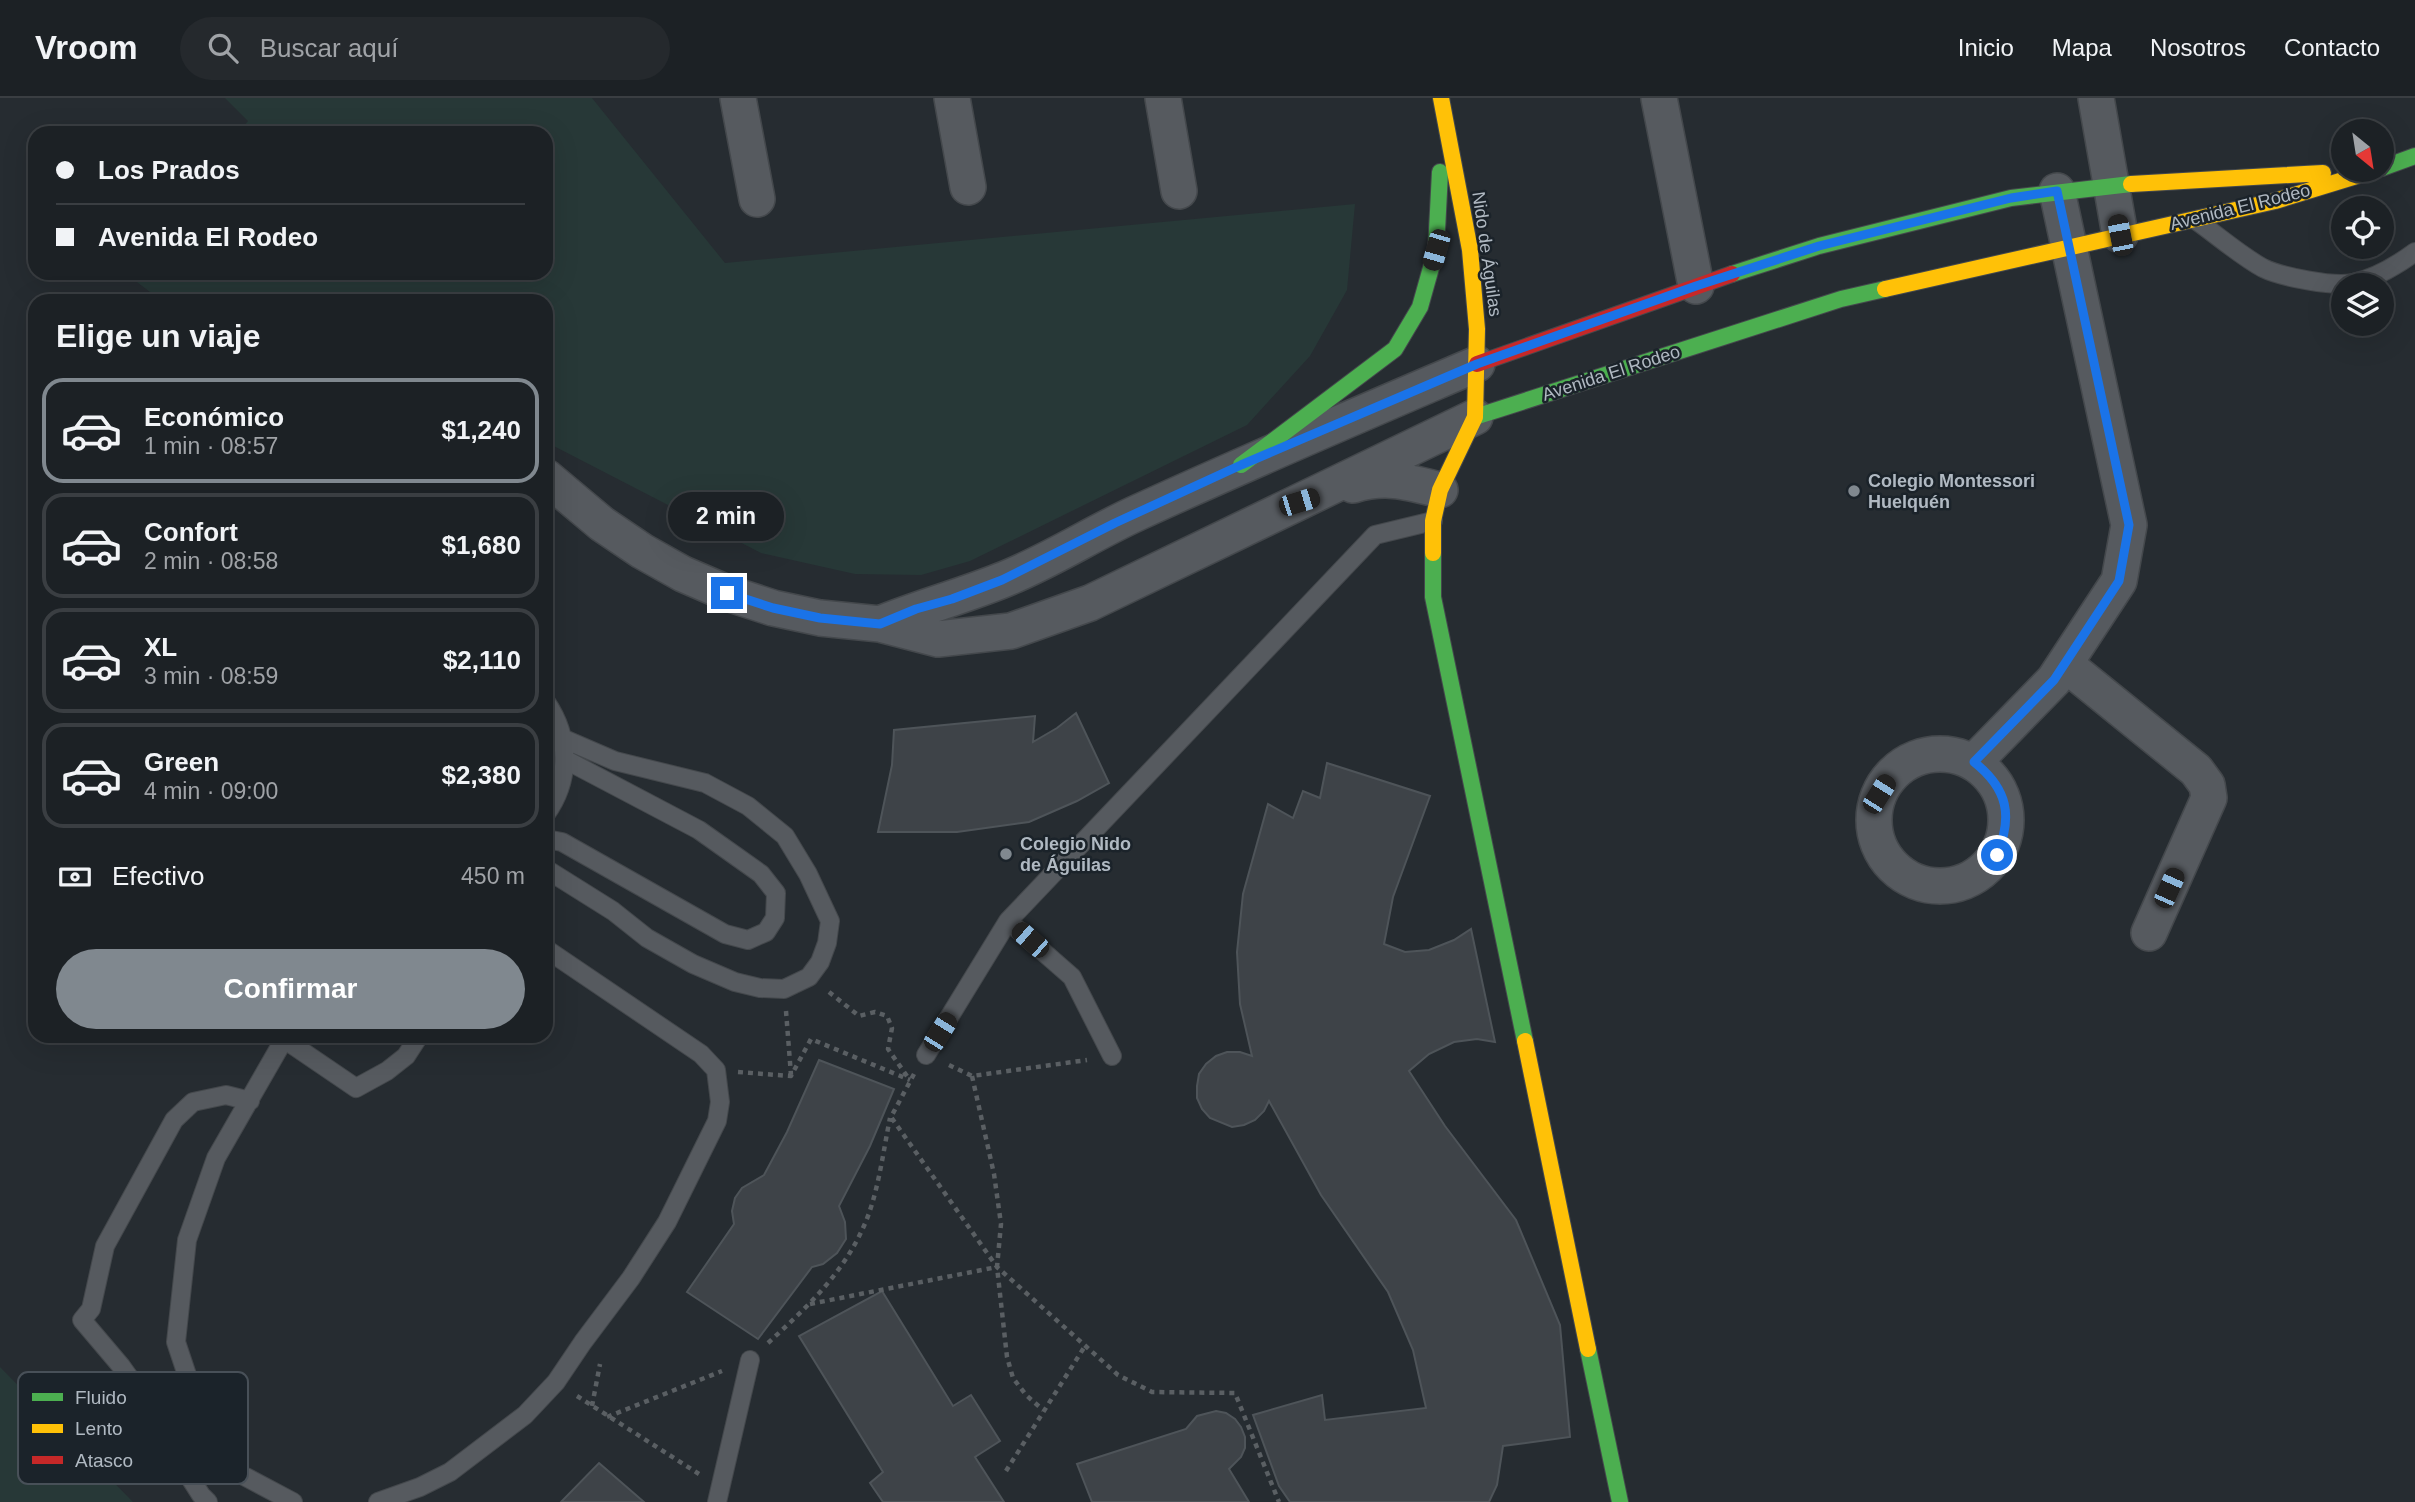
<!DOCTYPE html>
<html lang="es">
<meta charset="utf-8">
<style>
:root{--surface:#1c2125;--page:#25292d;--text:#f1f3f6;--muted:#a0a3a7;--line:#3a3e42;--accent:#80888f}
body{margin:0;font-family:Arial,sans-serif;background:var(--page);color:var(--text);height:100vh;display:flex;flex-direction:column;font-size:26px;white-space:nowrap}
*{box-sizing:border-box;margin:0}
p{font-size:23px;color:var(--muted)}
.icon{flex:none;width:38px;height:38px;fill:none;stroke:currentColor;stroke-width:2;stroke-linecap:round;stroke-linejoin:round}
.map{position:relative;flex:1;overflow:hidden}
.drawer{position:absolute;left:28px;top:196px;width:525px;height:749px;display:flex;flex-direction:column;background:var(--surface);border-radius:21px;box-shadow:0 7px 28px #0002,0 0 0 2px var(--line)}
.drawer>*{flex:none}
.hud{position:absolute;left:28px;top:28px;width:525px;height:154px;border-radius:21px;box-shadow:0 7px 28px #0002,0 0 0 2px var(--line);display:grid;align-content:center;height:154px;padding:0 28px;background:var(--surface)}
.needle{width:46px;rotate:150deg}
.fabs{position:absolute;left:2331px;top:21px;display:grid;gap:14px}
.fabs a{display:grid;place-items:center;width:63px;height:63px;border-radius:50%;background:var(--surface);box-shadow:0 7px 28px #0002,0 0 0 2px var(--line);font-size:35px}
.end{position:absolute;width:32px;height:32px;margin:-16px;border:9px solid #1a73e8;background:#fff;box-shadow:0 0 0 4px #fff}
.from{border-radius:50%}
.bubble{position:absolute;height:49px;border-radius:24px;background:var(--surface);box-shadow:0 7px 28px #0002,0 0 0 2px var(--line);font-size:23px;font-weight:700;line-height:49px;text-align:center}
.car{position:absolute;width:21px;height:42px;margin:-21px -10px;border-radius:9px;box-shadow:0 0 5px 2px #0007;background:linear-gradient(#222 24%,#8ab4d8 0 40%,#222 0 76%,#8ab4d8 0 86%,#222 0)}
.hud b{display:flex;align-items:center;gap:24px;height:66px;font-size:26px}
.hud b+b{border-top:2px solid var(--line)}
.hud i{width:18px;height:18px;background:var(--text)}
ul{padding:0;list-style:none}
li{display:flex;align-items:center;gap:21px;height:105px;margin:0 14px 10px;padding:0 14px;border:4px solid var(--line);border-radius:21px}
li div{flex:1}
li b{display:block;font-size:26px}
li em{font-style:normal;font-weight:700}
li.on{border-color:var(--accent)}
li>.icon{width:63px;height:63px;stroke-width:1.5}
h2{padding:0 28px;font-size:32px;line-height:84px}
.pay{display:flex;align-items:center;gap:18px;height:77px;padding:0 28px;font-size:26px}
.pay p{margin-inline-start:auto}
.button{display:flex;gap:14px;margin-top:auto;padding:14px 28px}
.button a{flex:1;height:80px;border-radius:42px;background:var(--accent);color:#fff;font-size:28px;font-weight:700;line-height:80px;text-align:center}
header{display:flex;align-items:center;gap:42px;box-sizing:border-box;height:98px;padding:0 35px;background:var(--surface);border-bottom:2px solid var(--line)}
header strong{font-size:33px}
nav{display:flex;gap:38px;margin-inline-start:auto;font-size:24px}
.search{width:490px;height:63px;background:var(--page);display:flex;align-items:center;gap:18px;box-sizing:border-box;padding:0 24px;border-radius:38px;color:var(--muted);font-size:26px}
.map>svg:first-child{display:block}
.green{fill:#273837}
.building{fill:#3e4348;stroke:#4e5459;stroke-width:2}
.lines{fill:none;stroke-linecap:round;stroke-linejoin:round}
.lane-casing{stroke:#44484c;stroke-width:20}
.street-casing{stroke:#44484c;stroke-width:38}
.fast-casing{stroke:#44484c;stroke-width:18}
.slow-casing{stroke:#44484c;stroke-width:18}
.jam-casing{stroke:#44484c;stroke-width:18}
.path{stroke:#5a5f63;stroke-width:4.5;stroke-dasharray:5 5;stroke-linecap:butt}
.lane{stroke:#565a5f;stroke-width:18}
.street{stroke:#565a5f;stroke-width:35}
.fast{stroke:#4caf50;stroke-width:16}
.slow{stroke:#ffc107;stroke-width:16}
.jam{stroke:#c62828;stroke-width:16}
.route{stroke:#1a73e8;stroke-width:9}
.poi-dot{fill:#80888f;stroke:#1b232a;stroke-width:2.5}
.labels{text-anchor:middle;stroke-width:5;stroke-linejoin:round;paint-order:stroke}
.street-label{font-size:18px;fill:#b0b9c2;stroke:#1b232a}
.poi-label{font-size:18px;font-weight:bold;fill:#b0b9c2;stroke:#1b232a;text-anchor:start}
.key{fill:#1b232a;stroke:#485058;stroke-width:2}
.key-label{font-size:19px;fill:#b0b9c2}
</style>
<header>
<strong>Vroom</strong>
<div class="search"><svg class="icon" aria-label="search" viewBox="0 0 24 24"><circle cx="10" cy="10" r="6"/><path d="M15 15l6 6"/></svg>Buscar aquí</div>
<nav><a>Inicio</a><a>Mapa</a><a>Nosotros</a><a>Contacto</a></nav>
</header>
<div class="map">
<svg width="2415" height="1404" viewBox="0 0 2415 1404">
<rect width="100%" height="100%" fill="#262c31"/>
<!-- green -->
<path class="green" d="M225 0H592L725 165 1355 106 1347 192 1310 258 1247 327 970 463 921 477 855 476 761 455 546 344V203H162L125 175H546V35H238L248 23Z
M0 1269 133 1404H0Z"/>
<!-- building -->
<path class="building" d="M1076 615 1109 685 1077 703 1029 724 957 734H878L892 667 894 632 1035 618 1033 644 1057 630Z
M1327 665 1430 698 1393 799 1384 846 1405 854 1429 852 1454 842 1471 831 1495 944 1477 941 1454 944 1429 956 1409 973 1445 1028 1516 1122 1560 1227 1570 1339 1503 1348 1497 1387 1489 1404H1290L1279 1388 1253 1317 1322 1297 1325 1322 1426 1310 1413 1252 1388 1194 1321 1097 1269 1003 1264 1013 1255 1022 1244 1027 1232 1029 1210 1020 1202 1011 1197 1000V988L1199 976 1206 966 1216 958 1227 954H1240L1252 958 1240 906 1237 854 1243 796 1268 706 1293 720 1303 693 1320 700Z
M819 962 894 991 870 1048 839 1108 845 1124 846 1141 837 1155 823 1166 812 1169 758 1241 687 1194 734 1126 732 1113 735 1100 742 1090 764 1077 787 1034Z
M882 1193 953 1308 971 1297 1000 1343 975 1359 1004 1404H883L870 1385 883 1374 799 1238Z
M1216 1313 1226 1315 1235 1321 1241 1329 1245 1339V1350L1241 1359 1229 1371 1249 1404H1092L1077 1366 1186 1331 1197 1318Z
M599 1365 644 1404H561Z"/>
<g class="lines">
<!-- lane casing -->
<g class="lane-casing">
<path id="lane" d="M2197 123C2218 138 2241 158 2263 170 2281 179 2334 189 2353 185 2376 180 2396 168 2415 154
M546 604C570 639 571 681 546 716
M546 741 562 744 725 836 748 842 766 834 775 820 776 795 761 776 699 732 566 662
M546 771 613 813 647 840 693 866 735 884 760 890 784 891 809 879 820 864 827 845 830 823 808 776 785 738 748 708 705 685 615 663 564 641
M286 938 216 1060 187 1142 176 1244 192 1292 242 1377 293 1404
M284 941 356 990 387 973 406 958 419 938
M926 957 1008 823
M1112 958 1072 879 1008 823 1375 437 1433 423
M208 1404 201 1397 162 1336 146 1303 121 1268 82 1222 91 1211 105 1148 174 1022 193 1004 226 997 250 1003
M378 1404 420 1389 450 1374 525 1317 556 1284 583 1244 631 1180 667 1124 717 1023 720 1004 716 972 701 956 546 851
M717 1404 750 1262"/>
</g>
<!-- street casing -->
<g class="street-casing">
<path id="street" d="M738 0 757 101
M952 0 968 89
M1163 0 1179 93
M1659 0 1696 188
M2096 0 2120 137
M546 379 602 426 642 453 683 476 727 495 773 510 820 520 880 526 938 541 1011 533 1090 505 1475 319
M1353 387C1386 377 1408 384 1440 392
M880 526C919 510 960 499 1000 483 1047 465 1091 436 1137 415 1250 363 1363 315 1477 266
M2065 566 2196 672 2207 687 2209 700 2149 835
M1874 722a66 66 0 1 1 132 0a66 66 0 1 1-132 0Z
M1974 664 2054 582 2119 483 2129 427 2057 93"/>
</g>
<!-- fast casing -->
<g class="fast-casing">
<path id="fast" d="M2382 70 2415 58
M1732 176 1819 148 2011 100 2131 86
M1475 319 1841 201 1885 191
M1241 367 1395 251 1420 209 1436 152 1440 74
M1433 455V499L1525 943
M1588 1251 1620 1404"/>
</g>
<!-- slow casing -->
<g class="slow-casing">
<path id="slow" d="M2131 86 2323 75
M1885 191 2275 103 2376 72
M1433 455V423L1440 392 1475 319 1477 231 1470 152 1441 0
M1525 943 1588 1251"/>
</g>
<!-- jam casing -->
<g class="jam-casing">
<path id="jam" d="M1477 266 1732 176"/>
</g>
<!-- path -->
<path class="path" d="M829 894 859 918 875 914 887 918 892 930 888 951 909 981
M786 913 791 977
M949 967 972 978 1087 962
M738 974 791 978 811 941 910 982
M914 976 891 1019 997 1169 1118 1277 1152 1294 1235 1295 1279 1404
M972 978 994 1076 1001 1126 997 1169 1007 1259 1013 1280 1026 1297 1043 1312
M810 1206 997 1169
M768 1245C805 1211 842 1177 863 1130 878 1098 883 1054 890 1020
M577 1298 699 1376
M592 1308 600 1266
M607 1319 722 1273
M1006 1373 1085 1248"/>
<!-- lane -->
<use href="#lane" class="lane"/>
<!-- street -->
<use href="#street" class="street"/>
<!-- fast -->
<use href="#fast" class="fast"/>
<!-- slow -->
<use href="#slow" class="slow"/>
<!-- jam -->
<use href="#jam" class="jam"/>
</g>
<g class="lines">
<!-- route -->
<path class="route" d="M727 495 773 510 820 520 880 526 916 511 952 501 1002 482 1115 425 1241 367 1477 266 1696 188 1819 148 2011 100 2057 93 2129 427 2119 483 2054 582 1974 664C2008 691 2013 718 1997 757"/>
</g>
<!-- markers -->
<g class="poi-dot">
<circle cx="1854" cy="393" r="7"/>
<circle cx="1006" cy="756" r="7"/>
</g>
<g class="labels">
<!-- street labels -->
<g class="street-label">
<text transform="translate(2240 109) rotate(-14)" y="6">Avenida El Rodeo</text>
<text transform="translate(1487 156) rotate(82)" y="6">Nido de Águilas</text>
<text transform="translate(1611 275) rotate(-18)" y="6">Avenida El Rodeo</text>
</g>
<!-- poi labels -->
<g class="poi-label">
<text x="1868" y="389">Colegio Montessori<tspan x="1868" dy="21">Huelquén</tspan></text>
<text x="1020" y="752">Colegio Nido<tspan x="1020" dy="21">de Águilas</tspan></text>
</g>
</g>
<!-- legend -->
<rect x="18" y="1274" width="230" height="112" rx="10" class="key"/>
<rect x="32" y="1295" width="31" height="8" fill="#4caf50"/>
<rect x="32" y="1326" width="31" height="9" fill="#ffc107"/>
<rect x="32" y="1358" width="31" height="8" fill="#c62828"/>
<g class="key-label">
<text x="75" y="1306">Fluido</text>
<text x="75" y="1337">Lento</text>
<text x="75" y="1369">Atasco</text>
</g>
</svg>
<div class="fabs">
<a><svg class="needle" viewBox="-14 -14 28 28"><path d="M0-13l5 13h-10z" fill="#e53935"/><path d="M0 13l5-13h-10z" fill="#a0a3a7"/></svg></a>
<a><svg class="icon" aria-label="locate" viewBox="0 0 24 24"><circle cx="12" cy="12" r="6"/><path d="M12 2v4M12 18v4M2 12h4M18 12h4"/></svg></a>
<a><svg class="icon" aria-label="layers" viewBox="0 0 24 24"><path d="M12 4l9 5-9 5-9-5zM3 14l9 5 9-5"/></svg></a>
</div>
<i class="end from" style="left:1997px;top:757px"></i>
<i class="end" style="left:727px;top:495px"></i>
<div class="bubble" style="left:668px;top:394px;width:116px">2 min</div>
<i class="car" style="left:2120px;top:137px;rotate:349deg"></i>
<i class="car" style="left:1436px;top:152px;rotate:196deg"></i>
<i class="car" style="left:1299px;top:404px;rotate:73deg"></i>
<i class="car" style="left:1879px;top:696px;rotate:32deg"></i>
<i class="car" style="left:2169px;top:790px;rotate:24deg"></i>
<i class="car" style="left:1030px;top:842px;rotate:311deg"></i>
<i class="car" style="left:940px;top:934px;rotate:32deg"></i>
<div class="hud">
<b><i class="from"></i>Los Prados</b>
<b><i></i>Avenida El Rodeo</b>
</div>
<section class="drawer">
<h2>Elige un viaje</h2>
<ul>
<li class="on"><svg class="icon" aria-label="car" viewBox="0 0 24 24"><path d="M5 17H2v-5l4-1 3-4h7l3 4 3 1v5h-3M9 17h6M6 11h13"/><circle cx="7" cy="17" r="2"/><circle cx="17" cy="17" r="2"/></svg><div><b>Económico</b><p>1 min · 08:57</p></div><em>$1,240</em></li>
<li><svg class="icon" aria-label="car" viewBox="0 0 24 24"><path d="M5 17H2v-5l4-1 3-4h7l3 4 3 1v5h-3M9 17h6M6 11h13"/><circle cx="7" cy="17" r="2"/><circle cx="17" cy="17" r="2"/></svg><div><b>Confort</b><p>2 min · 08:58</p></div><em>$1,680</em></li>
<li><svg class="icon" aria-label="car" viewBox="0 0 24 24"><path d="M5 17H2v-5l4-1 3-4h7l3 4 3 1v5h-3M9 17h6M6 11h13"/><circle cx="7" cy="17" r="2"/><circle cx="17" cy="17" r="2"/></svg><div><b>XL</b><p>3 min · 08:59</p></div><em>$2,110</em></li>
<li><svg class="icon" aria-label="car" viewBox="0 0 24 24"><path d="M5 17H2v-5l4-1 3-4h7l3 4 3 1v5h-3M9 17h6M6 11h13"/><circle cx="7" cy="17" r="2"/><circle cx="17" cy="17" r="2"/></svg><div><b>Green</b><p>4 min · 09:00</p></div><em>$2,380</em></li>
</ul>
<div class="pay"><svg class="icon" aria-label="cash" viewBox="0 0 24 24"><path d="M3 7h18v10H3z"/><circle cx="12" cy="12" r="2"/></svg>Efectivo<p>450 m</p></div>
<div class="button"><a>Confirmar</a></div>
</section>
</div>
